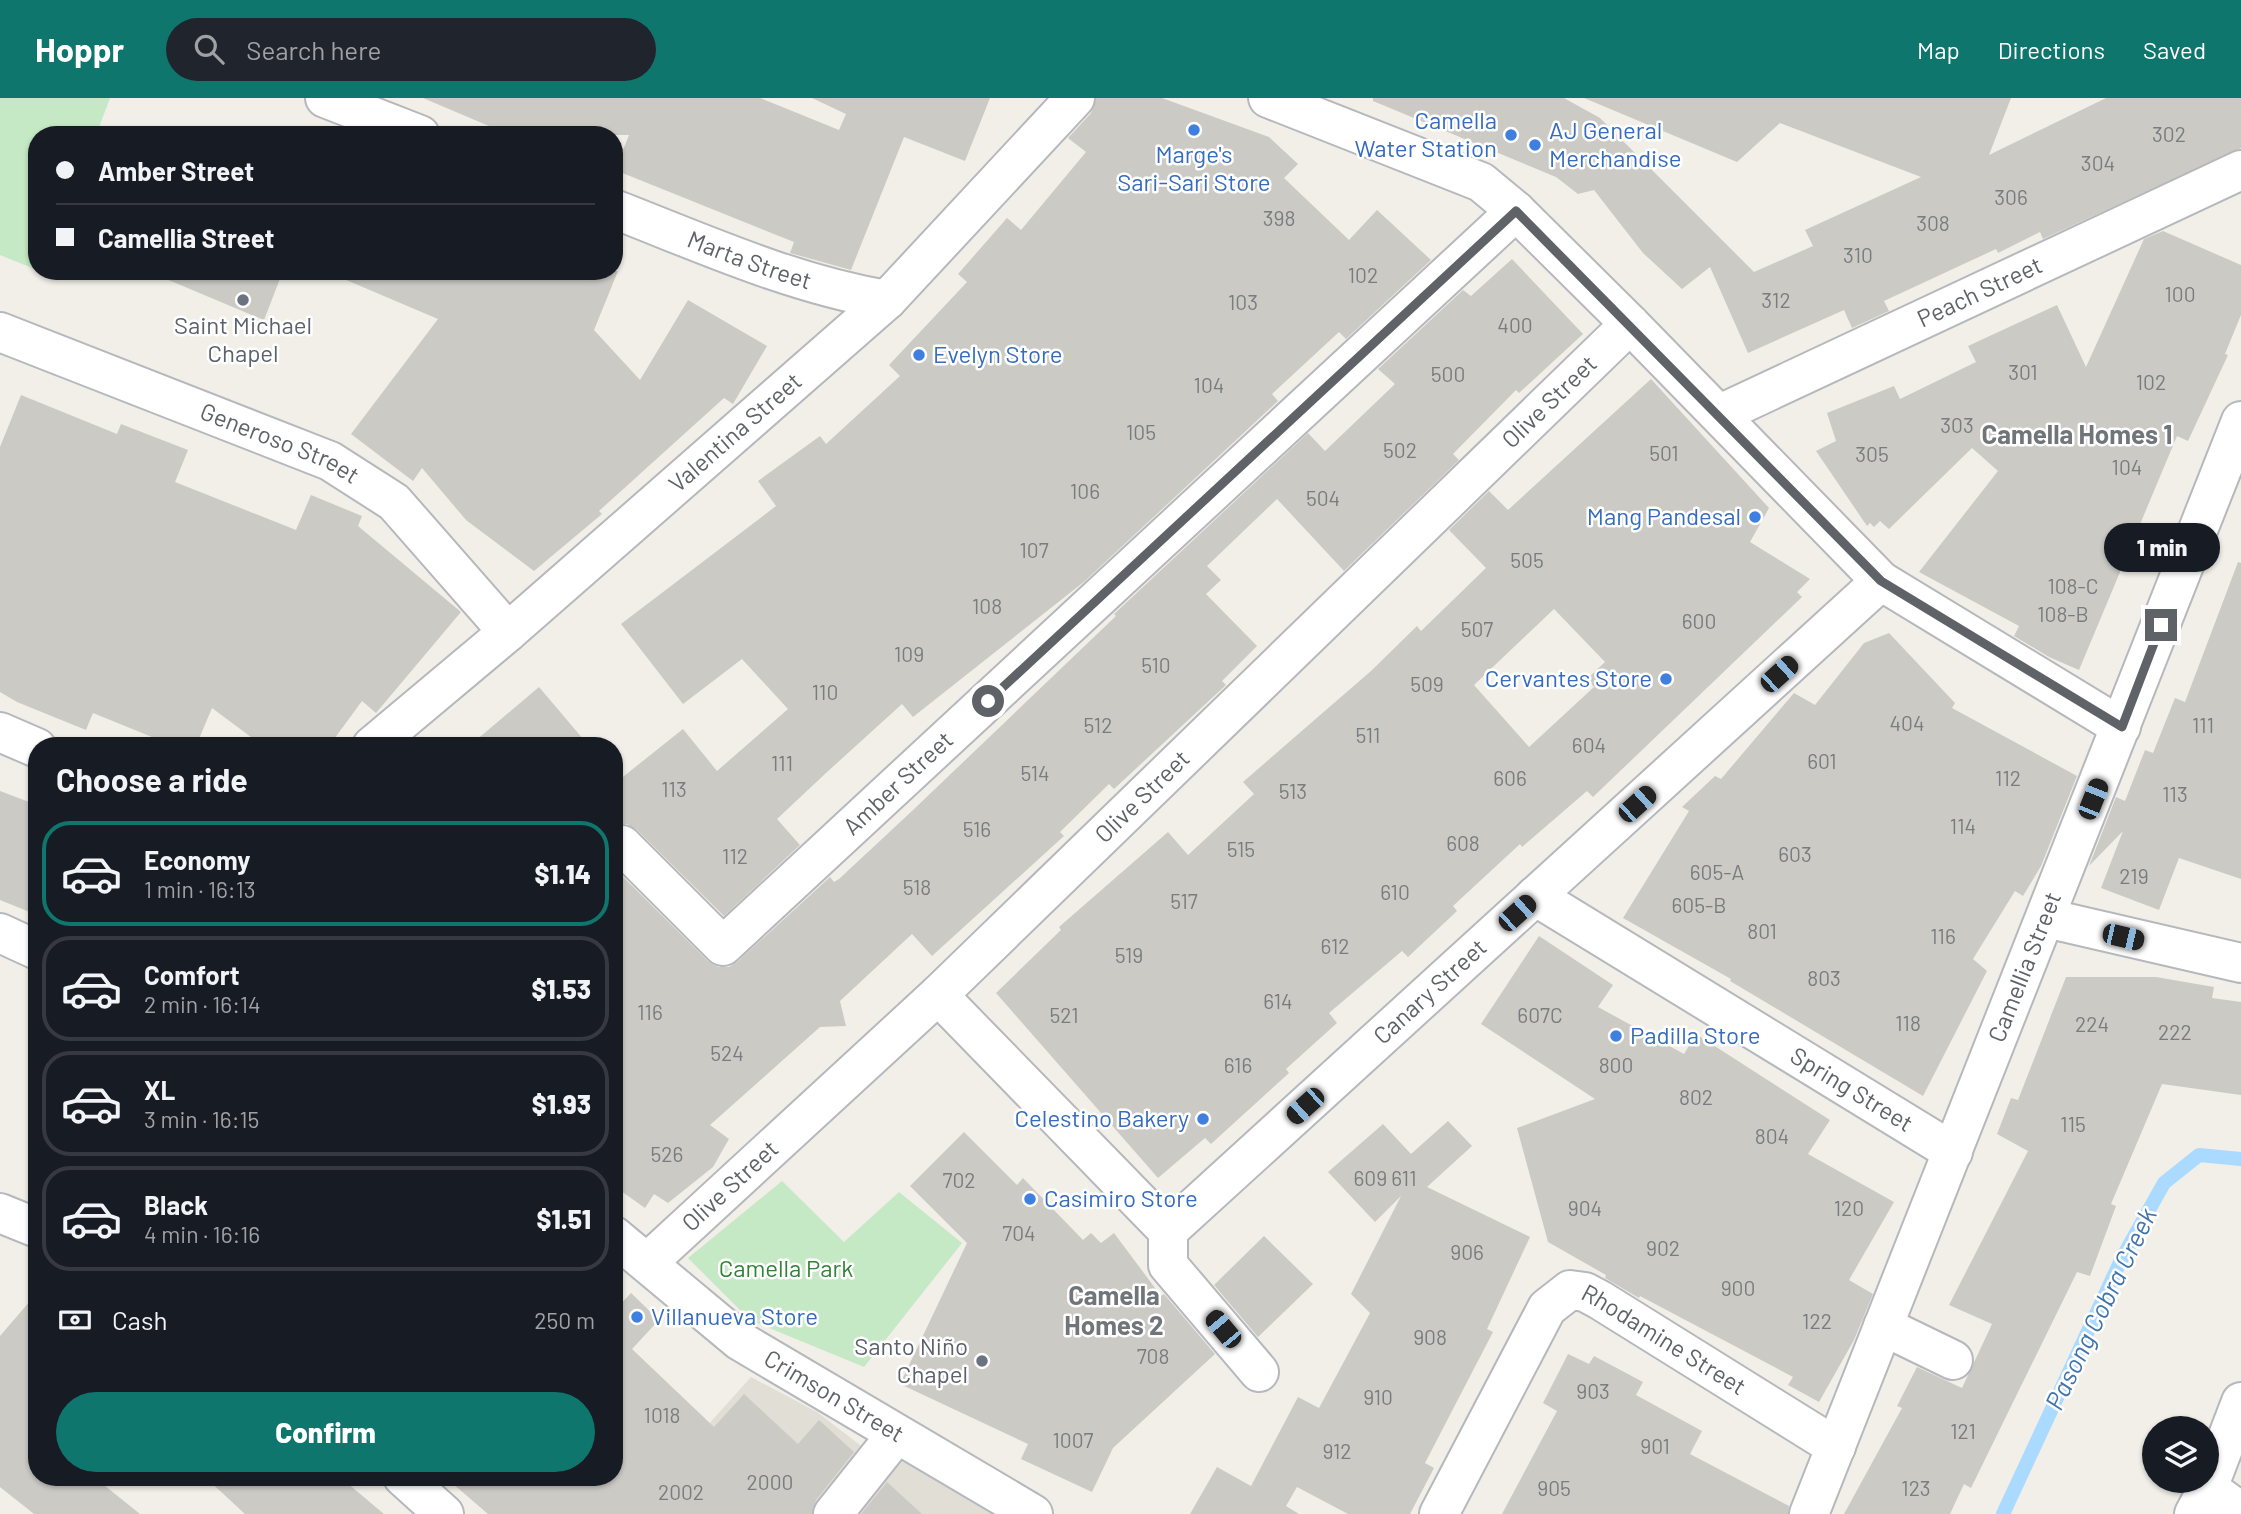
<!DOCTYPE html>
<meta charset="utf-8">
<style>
:root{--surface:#171b24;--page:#20242c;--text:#f1f3f6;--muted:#9ea1a6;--line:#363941;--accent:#0f766e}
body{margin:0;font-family:Barlow,sans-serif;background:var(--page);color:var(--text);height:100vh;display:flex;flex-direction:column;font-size:26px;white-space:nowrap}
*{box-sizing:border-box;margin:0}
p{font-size:23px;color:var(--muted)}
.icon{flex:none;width:38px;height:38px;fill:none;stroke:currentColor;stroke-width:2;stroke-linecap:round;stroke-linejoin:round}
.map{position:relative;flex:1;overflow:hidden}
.panel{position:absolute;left:28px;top:639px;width:595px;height:749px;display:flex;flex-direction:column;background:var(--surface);border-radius:28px;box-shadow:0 2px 5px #0004}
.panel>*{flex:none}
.guide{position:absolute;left:28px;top:28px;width:595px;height:154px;border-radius:28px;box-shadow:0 2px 5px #0004;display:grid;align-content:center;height:154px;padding:0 28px;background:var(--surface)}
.controls{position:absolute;left:2142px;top:1318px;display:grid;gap:14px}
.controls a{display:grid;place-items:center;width:77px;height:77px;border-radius:50%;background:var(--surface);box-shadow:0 2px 5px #0004;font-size:35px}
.end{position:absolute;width:32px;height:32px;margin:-16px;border:9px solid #5f6368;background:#fff;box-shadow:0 0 0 4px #fff}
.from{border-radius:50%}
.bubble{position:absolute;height:49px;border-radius:24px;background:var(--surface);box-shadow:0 2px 5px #0004;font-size:23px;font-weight:800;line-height:49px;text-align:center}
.car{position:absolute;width:21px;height:42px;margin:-21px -10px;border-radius:9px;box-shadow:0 0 5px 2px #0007;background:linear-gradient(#222 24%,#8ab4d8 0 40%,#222 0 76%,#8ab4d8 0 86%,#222 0)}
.guide b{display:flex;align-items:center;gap:24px;height:66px;font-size:26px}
.guide b+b{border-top:2px solid var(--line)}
.guide i{width:18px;height:18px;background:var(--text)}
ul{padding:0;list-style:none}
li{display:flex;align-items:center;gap:21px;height:105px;margin:0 14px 10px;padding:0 14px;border:4px solid var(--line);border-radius:28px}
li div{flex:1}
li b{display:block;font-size:26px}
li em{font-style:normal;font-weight:800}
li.on{border-color:var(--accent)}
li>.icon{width:63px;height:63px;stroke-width:1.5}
h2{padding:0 28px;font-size:32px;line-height:84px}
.pay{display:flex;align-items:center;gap:18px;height:77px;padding:0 28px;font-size:26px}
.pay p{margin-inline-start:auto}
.primary-button{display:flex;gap:14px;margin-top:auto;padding:14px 28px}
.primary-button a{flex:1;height:80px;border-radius:42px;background:var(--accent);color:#fff;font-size:28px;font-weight:800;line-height:80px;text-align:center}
header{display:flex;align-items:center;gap:42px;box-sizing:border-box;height:98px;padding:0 35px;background:var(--accent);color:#fff}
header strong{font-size:33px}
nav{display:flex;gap:38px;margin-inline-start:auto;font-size:24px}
.search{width:490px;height:63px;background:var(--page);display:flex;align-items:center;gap:18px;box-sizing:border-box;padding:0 24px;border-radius:38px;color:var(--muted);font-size:26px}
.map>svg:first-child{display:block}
.education{fill:#e1ded6}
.green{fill:#c5e8c5}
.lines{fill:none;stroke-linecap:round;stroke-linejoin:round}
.stream{stroke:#aadaff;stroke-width:14}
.building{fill:#cccac5;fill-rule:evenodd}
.minor-casing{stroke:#b5b8bc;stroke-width:42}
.minor{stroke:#fff;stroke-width:38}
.route{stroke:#5f6368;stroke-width:9}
.shop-dot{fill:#3f7fe0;stroke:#fff;stroke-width:2.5}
.worship-dot{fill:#6b7280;stroke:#fff;stroke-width:2.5}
.labels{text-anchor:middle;stroke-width:5;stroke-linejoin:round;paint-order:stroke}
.number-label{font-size:21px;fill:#7a7d7f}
.shop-label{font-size:24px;fill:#366cbe;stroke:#fff;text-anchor:start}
.street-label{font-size:24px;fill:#5f6368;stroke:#fff}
.worship-label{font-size:24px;fill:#5b616d;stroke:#fff}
.park-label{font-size:24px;fill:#348238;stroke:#fff}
.neighbourhood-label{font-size:26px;font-weight:bold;fill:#70757a;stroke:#fff}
.water-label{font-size:26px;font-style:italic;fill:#4174aa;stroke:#fff}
</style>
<header>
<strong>Hoppr</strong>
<div class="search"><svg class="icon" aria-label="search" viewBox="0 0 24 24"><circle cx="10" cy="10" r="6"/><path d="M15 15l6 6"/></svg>Search here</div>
<nav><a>Map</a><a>Directions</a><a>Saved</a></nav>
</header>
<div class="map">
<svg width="2241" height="1416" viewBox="0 0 2241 1416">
<rect width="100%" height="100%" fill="#f1efe8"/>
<!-- education -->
<path class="education" d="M751 1279 817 1314 860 1347 920 1370 1005 1416H748L680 1358Z"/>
<!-- green -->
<path class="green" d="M0 0H110L96 37H37V172L0 157Z
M782 1083 844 1144 899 1094 962 1145 864 1269 750 1222 688 1160Z"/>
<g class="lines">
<!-- stream -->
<path class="stream" d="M2003 1416 2122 1160 2164 1085 2199 1057 2241 1061"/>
</g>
<!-- building -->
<path class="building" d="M423 0H760L839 32 846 16 812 0H990L965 63 904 39 851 172 790 155 794 144 615 72 629 37H510Z
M1096 0H1162L1269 39 1298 66 1284 80 1349 142 1377 112 1431 162 1346 241 1339 234 1272 296 1278 303 1085 483 913 619 902 606 826 675 777 721 800 747 724 818 637 732 627 726 614 727V686L683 631 717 673 788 611 742 561 683 606 621 526 776 408 758 383 820 338 826 346 900 278 889 267 967 184 958 176 1007 120 1021 132 1086 54 1068 40 1091 15Z
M1373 0H1564L1600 20 1754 174 1813 148 1805 132 1921 79 1780 25 1737 64 1584 0H2011L1989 57 2106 0H2241V50L2043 141 2040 134 1998 155 1996 151 1884 203 1889 213 1852 230 1844 212 1748 255 1710 169 1682 191 1643 155 1594 92 1578 96 1556 79 1373 3Z
M2163 133 2241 167V217L2225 256 2228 257 2188 343 2177 338 2079 572 2049 559 2014 538 2019 528 1919 474 1998 373 1972 350 1889 431 1880 423 1874 429 1870 425 1867 428 1816 353 1836 343 1827 315 1894 288 1900 301 1976 264 1968 248 2057 207 2086 269 2144 141Z
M1512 161 1583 236 1519 295 1516 292 1453 356 1459 362 1344 473 1277 401 1207 468 1221 482 1206 496 1257 548 1222 583 1226 587 1114 691 1109 686 1060 734 1064 738 932 858 912 836 840 903 846 928 820 929 710 1027 729 1041 713 1069 668 1105 654 1096 645 1110 614 1088V770L708 863 718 869H729L737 864 830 779 834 784 839 781 912 713 1116 518 1114 516 1308 335 1325 353 1395 286 1378 271 1463 192 1471 198Z
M147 173H283L264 222Z
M325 173H618L594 232 640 282 688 202 767 248 733 306 724 300 599 413 602 416 534 473 466 422 422 370 413 383 351 336 438 221Z
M1651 281 1769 410 1750 444 1810 481 1797 494 1802 499 1593 699 1587 693 1522 749 1520 746 1453 808 1457 813 1408 859 1402 853 1329 915 1337 925 1286 971 1289 975 1211 1046 1205 1040 1158 1080 996 895 1061 832 1059 829 1168 734 1188 757 1254 696 1243 684 1371 573 1417 528 1421 533 1486 470 1449 432 1489 393 1508 412ZM1554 511 1605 564 1587 581 1594 589 1529 649 1474 587Z
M21 297 117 336 121 326 188 352 175 384 296 432 311 397 362 418 358 428 461 514 376 615 362 603 329 648H263L212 610 196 648H174L93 615 86 632 17 604 0 594V349Z
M2238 464 2241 465V781L2179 760 2159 812 2101 790 2123 733 2089 768 2116 699 2125 703 2145 652 2153 655 2175 600 2185 604Z
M1889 535 1955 605 1952 610 2077 678 2041 768 2023 798 2015 793 1973 861 1987 873 1923 998 1730 883 1731 881 1623 820 1689 713 1682 709 1715 678 1721 681 1794 595 1815 607 1864 545Z
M539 589 589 648H469Z
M0 693 37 707V817L0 802Z
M1539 838 1613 887 1598 909 1684 956 1696 936 1830 1022 1808 1056 1894 1104 1849 1182 1873 1196 1854 1242 1819 1304 1788 1287 1793 1279 1640 1198 1639 1200 1605 1180 1606 1177 1548 1144 1517 1030 1595 1001 1481 926Z
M2066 879H2156L2214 889 2212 900 2241 904V997L2162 986 2111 1106 2116 1108 2090 1178 2077 1174 1971 1390 1964 1386 1950 1416H1844L1902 1310 1897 1308 1917 1269 1962 1290 1992 1226 1949 1207 2028 1053 1997 1036 2011 1000 2018 1002Z
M1448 1023 1472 1048 1427 1089 1530 1139 1487 1231 1493 1234 1425 1365 1434 1370 1410 1416H1348L1297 1389 1286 1408 1299 1416H1190L1217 1369 1251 1388 1298 1299 1319 1310 1370 1215 1351 1196 1401 1098 1375 1124 1328 1074 1383 1026 1411 1056Z
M964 1034 1017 1087 1023 1080 1083 1142 1091 1135 1101 1145 1114 1135 1161 1198 1164 1196 1215 1256 1113 1350 1092 1394 1021 1361 1028 1346 900 1286 967 1145 910 1088Z
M1264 1138 1313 1186 1258 1239 1214 1187Z
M37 1195V1379H94L140 1416H34L0 1389V1238Z
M631 1195 659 1222 632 1251 714 1329 744 1296 798 1346 819 1322 854 1354 816 1402 812 1416H488L445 1379H614V1213Z
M1568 1256 1589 1266 1594 1258 1643 1284 1636 1297 1702 1333 1690 1356 1789 1408 1788 1416H1502L1557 1313 1543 1305Z
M205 1379H340L384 1416H245Z
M887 1384 922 1416H861Z"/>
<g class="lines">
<!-- minor casing -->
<g class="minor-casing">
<g id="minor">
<path d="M325 0 420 37"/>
<path d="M1268 0 1481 84 1516 113 1630 226 1881 483 2121 629"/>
<path id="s1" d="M614 111C704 146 792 186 887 202"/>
<path id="s2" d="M0 234 330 363 394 404 508 534"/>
<path id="s3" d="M1720 316 2241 72"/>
<path d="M0 634 37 650"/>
<path id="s4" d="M372 648 508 534 887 202 1075 0"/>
<path id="s5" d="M622 747 723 848 1516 113"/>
<path id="s6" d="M1535 798 1953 1054"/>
<path d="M2046 820 2241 865"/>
<path d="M0 835 37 852"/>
<path d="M938 897 1168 1133V1167L1259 1274"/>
<path d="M0 1115 37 1130"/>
<path id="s7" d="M1168 1133 1881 483"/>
<path id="s8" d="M614 1138 740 1243 1033 1416"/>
<path id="s9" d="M648 1164 938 897 1630 226"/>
<path d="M1883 1228 1953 1262"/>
<path d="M403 1379 444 1416"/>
<path d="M2208 1390 2241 1414"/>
<path d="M833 1416 896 1337"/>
<path id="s10" d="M1439 1416 1547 1210 1570 1192 1585 1194 1600 1202 1836 1349"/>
<path id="s11" d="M1809 1416 2241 323"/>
<path d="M2194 1416 2208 1390 2241 1304"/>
</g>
</g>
<!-- minor -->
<use href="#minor" class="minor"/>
</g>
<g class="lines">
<!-- route -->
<path class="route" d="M988 603 1516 113 1881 483 2122 629 2161 527"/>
</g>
<!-- markers -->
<g class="shop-dot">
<circle cx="1194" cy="32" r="7"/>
<circle cx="1511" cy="37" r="7"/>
<circle cx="1535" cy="47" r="7"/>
<circle cx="919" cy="257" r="7"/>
<circle cx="1755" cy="419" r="7"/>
<circle cx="1666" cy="581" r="7"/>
<circle cx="1616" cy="938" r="7"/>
<circle cx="1203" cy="1021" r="7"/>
<circle cx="1030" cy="1101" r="7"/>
<circle cx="637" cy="1219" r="7"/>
</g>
<g class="worship-dot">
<circle cx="243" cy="202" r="7"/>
<circle cx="982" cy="1263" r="7"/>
</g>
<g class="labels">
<!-- number labels -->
<g class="number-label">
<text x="2169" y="44">302</text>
<text x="2098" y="73">304</text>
<text x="2011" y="107">306</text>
<text x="1279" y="128">398</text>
<text x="1933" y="133">308</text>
<text x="1858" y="165">310</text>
<text x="1363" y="185">102</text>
<text x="2180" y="204">100</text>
<text x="1776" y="210">312</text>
<text x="1243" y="212">103</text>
<text x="1515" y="235">400</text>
<text x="2023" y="282">301</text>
<text x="1448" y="284">500</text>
<text x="2151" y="292">102</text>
<text x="1209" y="295">104</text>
<text x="1957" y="335">303</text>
<text x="1141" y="342">105</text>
<text x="1400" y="360">502</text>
<text x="1664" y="363">501</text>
<text x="1872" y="364">305</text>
<text x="2127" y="377">104</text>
<text x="1085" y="401">106</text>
<text x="1323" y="408">504</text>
<text x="1034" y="460">107</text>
<text x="1527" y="470">505</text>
<text x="2073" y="496">108-C</text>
<text x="987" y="516">108</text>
<text x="2063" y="524">108-B</text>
<text x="1699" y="531">600</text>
<text x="1477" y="539">507</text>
<text x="909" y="564">109</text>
<text x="1156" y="575">510</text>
<text x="1427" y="594">509</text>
<text x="825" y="602">110</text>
<text x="1907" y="633">404</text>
<text x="1098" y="635">512</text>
<text x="2203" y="635">111</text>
<text x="1368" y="645">511</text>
<text x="1589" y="655">604</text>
<text x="1822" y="671">601</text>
<text x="782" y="673">111</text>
<text x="1035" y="683">514</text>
<text x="1510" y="688">606</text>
<text x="2008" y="688">112</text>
<text x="674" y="699">113</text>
<text x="1293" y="701">513</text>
<text x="2175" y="704">113</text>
<text x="1963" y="736">114</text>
<text x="977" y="739">516</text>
<text x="1463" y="753">608</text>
<text x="1241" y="759">515</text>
<text x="1795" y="764">603</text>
<text x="735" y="766">112</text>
<text x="1717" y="782">605-A</text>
<text x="2134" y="786">219</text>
<text x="917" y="797">518</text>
<text x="1395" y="802">610</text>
<text x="1184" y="811">517</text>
<text x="1699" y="815">605-B</text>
<text x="1762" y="841">801</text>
<text x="1943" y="846">116</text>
<text x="1335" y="856">612</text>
<text x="1129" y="865">519</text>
<text x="1824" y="888">803</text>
<text x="1278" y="911">614</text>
<text x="650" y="922">116</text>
<text x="1064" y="925">521</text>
<text x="1540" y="925">607C</text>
<text x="1908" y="933">118</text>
<text x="2092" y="934">224</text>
<text x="2175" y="942">222</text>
<text x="727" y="963">524</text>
<text x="1238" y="975">616</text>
<text x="1616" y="975">800</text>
<text x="1696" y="1007">802</text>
<text x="2073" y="1034">115</text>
<text x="1772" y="1046">804</text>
<text x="667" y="1064">526</text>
<text x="1385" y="1088">609 611</text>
<text x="959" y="1090">702</text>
<text x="1585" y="1118">904</text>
<text x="1849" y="1118">120</text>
<text x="1019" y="1143">704</text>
<text x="1663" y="1158">902</text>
<text x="1467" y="1162">906</text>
<text x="1738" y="1198">900</text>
<text x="1817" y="1231">122</text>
<text x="1430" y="1247">908</text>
<text x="1153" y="1266">708</text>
<text x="1593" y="1301">903</text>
<text x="1378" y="1307">910</text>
<text x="662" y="1325">1018</text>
<text x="1963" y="1341">121</text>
<text x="1073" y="1350">1007</text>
<text x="1655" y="1356">901</text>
<text x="1337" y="1361">912</text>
<text x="770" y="1392">2000</text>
<text x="1554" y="1398">905</text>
<text x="1916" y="1398">123</text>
<text x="681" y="1402">2002</text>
</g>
<!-- shop labels -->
<g class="shop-label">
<text x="1497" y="31" text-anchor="end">Camella<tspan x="1497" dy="28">Water Station</tspan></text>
<text x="1549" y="41">AJ General<tspan x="1549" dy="28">Merchandise</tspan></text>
<text x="1194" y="65" text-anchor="middle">Marge's<tspan x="1194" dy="28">Sari-Sari Store</tspan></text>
<text x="933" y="265">Evelyn Store</text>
<text x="1741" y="427" text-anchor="end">Mang Pandesal</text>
<text x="1652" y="589" text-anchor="end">Cervantes Store</text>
<text x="1630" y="946">Padilla Store</text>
<text x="1189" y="1029" text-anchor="end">Celestino Bakery</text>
<text x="1044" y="1109">Casimiro Store</text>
<text x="651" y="1227">Villanueva Store</text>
</g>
<!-- street labels -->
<g class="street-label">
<text dy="8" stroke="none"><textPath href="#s1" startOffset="145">Marta Street</textPath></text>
<text dy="8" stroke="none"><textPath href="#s3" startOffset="287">Peach Street</textPath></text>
<text dy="8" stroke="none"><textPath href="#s9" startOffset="1246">Olive Street</textPath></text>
<text dy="8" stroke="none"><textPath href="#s4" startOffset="480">Valentina Street</textPath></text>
<text dy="8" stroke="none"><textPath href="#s2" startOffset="301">Generoso Street</textPath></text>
<text dy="8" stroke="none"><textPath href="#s5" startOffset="382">Amber Street</textPath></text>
<text dy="8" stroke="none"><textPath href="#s9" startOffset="679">Olive Street</textPath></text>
<text dy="8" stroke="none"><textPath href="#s11" startOffset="588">Camellia Street</textPath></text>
<text dy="8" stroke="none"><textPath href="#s7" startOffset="355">Canary Street</textPath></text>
<text dy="8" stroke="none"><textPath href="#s6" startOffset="371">Spring Street</textPath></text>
<text dy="8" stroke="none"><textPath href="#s9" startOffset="112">Olive Street</textPath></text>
<text dy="8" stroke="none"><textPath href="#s10" startOffset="369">Rhodamine Street</textPath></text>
<text dy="8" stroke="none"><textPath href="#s8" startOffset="273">Crimson Street</textPath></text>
</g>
<!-- worship labels -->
<g class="worship-label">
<text x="243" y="236">Saint Michael<tspan x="243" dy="28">Chapel</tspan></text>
<text x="968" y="1257" text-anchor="end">Santo Niño<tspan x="968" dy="28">Chapel</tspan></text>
</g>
<!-- park labels -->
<g class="park-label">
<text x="786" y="1179">Camella Park</text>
</g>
<!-- neighbourhood labels -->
<g class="neighbourhood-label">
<text x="2077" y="346">Camella Homes 1</text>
<text x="1114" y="1207">Camella<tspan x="1114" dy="30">Homes 2</tspan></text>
</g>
<!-- water labels -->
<g class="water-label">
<text transform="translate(2101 1211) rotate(-64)" y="9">Pasong Cobra Creek</text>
</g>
</g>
</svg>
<div class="controls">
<a><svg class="icon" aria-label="layers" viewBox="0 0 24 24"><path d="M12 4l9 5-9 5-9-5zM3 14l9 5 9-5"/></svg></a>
</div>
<i class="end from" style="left:988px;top:603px"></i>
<i class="end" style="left:2161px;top:527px"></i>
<div class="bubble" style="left:2104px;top:425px;width:116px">1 min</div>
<i class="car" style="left:1779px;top:576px;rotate:48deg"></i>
<i class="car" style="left:2093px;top:701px;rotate:22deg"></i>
<i class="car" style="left:1637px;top:706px;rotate:48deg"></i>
<i class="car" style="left:1517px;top:815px;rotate:48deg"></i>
<i class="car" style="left:2123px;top:839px;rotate:103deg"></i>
<i class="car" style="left:1305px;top:1008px;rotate:228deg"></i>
<i class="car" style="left:1223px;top:1231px;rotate:320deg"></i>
<div class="guide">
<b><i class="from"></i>Amber Street</b>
<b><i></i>Camellia Street</b>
</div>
<section class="panel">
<h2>Choose a ride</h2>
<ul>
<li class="on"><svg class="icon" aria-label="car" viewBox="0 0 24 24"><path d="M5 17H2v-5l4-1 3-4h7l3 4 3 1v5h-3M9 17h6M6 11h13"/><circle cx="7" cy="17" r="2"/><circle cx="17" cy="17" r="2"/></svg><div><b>Economy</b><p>1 min · 16:13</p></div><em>$1.14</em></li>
<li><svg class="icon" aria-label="car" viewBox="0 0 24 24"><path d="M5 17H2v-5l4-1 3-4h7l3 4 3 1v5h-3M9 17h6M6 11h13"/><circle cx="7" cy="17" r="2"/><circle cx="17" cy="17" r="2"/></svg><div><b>Comfort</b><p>2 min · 16:14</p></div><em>$1.53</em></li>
<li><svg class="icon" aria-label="car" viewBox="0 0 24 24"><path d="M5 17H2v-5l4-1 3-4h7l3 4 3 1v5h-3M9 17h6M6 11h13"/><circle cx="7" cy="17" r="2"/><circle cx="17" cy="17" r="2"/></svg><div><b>XL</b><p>3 min · 16:15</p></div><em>$1.93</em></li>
<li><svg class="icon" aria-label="car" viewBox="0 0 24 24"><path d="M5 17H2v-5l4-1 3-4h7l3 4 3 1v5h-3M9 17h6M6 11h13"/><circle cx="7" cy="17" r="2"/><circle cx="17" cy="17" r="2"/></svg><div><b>Black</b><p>4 min · 16:16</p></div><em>$1.51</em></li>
</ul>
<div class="pay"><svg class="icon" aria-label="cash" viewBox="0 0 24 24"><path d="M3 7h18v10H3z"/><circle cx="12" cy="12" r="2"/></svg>Cash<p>250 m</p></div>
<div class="primary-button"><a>Confirm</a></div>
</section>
</div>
